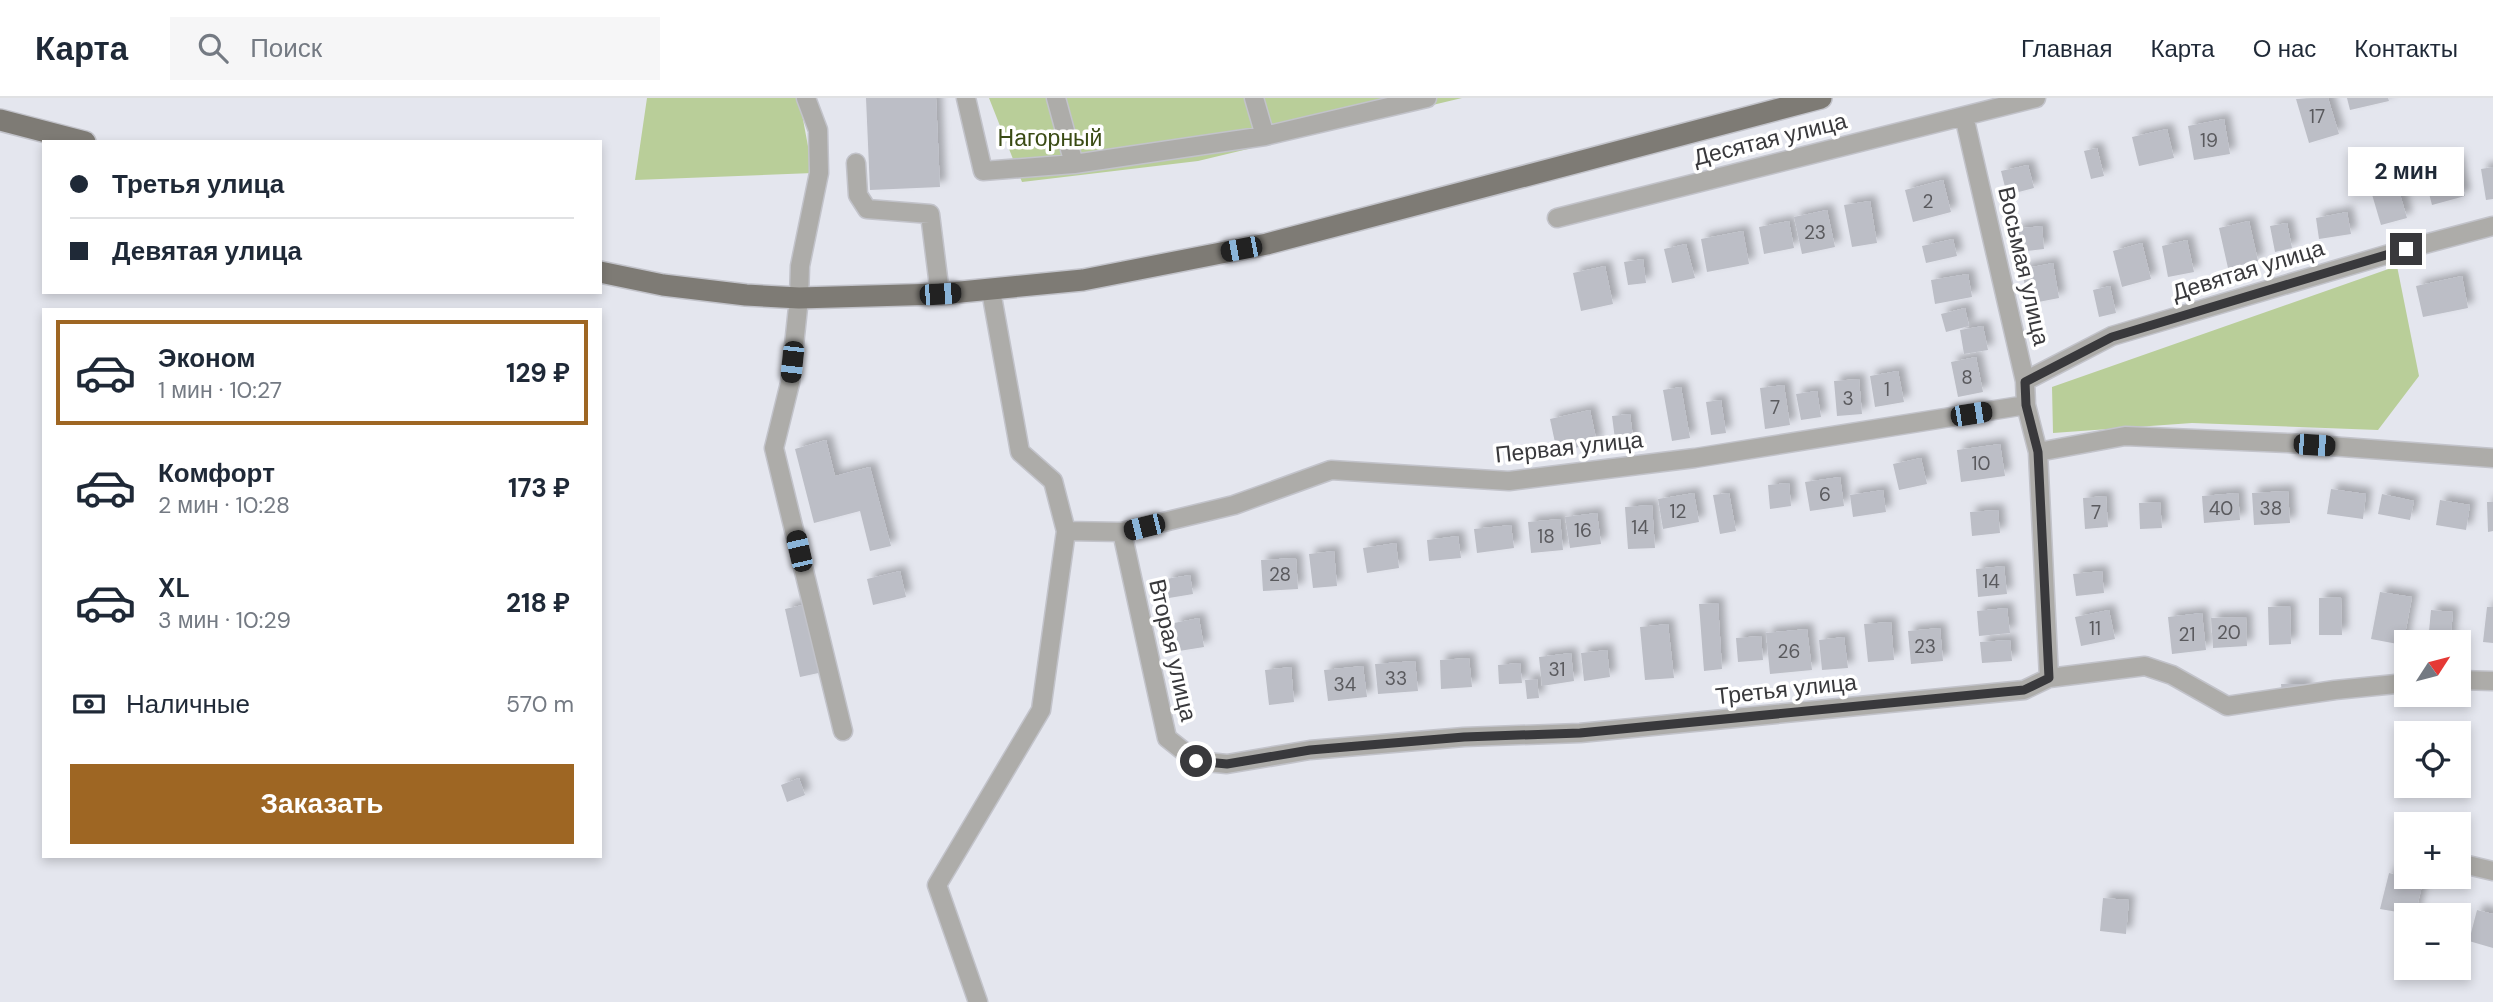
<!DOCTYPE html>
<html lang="ru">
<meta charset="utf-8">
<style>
:root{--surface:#fff;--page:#f6f6f7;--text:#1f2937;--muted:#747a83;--line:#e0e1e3;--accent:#9e6623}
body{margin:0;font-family:"DM Sans",sans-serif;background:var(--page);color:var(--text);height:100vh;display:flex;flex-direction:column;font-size:26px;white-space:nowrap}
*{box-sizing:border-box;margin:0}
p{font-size:23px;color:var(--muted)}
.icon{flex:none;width:38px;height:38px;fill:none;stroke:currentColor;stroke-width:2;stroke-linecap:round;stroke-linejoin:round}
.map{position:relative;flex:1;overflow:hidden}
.details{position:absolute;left:42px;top:210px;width:560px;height:550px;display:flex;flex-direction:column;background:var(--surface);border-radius:0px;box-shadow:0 4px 10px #0003}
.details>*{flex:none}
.hud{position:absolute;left:42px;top:42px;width:560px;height:154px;border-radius:0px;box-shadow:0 4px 10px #0003;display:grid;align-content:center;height:154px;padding:0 28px;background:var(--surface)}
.needle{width:46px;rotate:54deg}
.buttons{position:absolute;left:2394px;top:532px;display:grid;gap:14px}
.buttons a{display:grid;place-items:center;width:77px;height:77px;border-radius:0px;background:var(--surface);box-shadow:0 4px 10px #0003;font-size:35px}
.end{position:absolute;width:32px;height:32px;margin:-16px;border:9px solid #39393c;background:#fff;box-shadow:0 0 0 4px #fff}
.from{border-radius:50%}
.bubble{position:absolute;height:49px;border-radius:0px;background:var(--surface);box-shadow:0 4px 10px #0003;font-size:23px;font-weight:700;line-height:49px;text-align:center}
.car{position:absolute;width:21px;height:42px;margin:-21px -10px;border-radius:9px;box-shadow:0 0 5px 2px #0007;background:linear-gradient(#222 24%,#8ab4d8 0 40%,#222 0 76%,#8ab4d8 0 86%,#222 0)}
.hud b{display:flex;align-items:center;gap:24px;height:66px;font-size:26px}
.hud b+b{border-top:2px solid var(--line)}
.hud i{width:18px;height:18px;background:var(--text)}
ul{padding:12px 0 0;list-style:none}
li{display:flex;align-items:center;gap:21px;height:105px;margin:0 14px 10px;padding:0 14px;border:4px solid transparent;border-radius:0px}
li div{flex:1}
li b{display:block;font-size:26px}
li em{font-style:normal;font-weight:700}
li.on{border-color:var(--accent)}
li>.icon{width:63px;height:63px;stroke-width:1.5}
.pay{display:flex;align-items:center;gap:18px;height:77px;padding:0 28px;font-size:26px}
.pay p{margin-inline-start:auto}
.primary-button{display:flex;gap:14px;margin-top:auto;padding:14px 28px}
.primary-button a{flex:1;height:80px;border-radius:0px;background:var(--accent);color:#fff;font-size:28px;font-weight:700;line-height:80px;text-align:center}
header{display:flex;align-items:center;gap:42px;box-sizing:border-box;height:98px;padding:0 35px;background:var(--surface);border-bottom:2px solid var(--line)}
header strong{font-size:33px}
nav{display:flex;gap:38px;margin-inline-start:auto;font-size:24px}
.search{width:490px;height:63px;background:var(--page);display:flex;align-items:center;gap:18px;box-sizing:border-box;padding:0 24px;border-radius:0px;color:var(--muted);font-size:26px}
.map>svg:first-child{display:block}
.green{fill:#b9ce99}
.building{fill:#bcbec6;filter:url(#shadow)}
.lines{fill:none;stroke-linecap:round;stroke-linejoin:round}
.minor-casing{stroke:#c2c3ca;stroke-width:21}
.major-casing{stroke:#c2c3ca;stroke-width:24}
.minor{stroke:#adaca9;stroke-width:18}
.major{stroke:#7e7b75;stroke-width:21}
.route{stroke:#39393c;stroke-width:9}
.labels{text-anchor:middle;stroke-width:7;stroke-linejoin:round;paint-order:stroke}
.number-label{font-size:19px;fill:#5a5a5e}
.park-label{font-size:23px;fill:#3a4b14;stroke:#fff}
.street-label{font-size:23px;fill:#39393c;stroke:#fff}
</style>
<header>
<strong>Карта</strong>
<div class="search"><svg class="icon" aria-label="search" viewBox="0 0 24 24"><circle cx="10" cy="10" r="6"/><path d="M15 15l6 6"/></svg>Поиск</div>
<nav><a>Главная</a><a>Карта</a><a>О нас</a><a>Контакты</a></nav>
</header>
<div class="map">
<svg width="2493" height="904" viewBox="0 0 2493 904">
<defs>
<filter id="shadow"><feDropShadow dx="6" dy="-6" stdDeviation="3.5" flood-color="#0004"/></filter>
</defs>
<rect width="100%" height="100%" fill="#e4e6ee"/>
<!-- green -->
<path class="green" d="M647 0H799L813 75 635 82Z
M989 0H1462L1198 63 1022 84Z
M2397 168 2419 278 2378 332 2192 325 2053 335 2052 289Z"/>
<!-- building -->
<path class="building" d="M866 0H936L940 89 870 92Z
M2328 0 2339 36 2309 45 2296 1Z
M2347 0H2388L2389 3 2350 12Z
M2224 21 2230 56 2194 62 2188 28Z
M2167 31 2174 60 2139 68 2132 39Z
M2097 50 2104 78 2091 81 2084 53Z
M2456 63 2465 98 2432 107 2423 72Z
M2028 67 2034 90 2007 97 2001 73Z
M2493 69V101L2486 102 2481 71Z
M1943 82 1951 114 1913 124 1905 92Z
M2397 86 2407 120 2381 127 2371 93Z
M1870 103 1877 145 1852 149 1844 107Z
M1827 112 1835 149 1802 156 1794 119Z
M2347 114 2351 136 2319 141 2316 120Z
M1789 123 1794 150 1764 156 1759 129Z
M2249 123 2258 163 2228 170 2219 130Z
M2287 125 2292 150 2275 154 2270 128Z
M2042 128 2044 151 2018 154 2015 131Z
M1743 133 1749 166 1707 174 1701 141Z
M1953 141 1957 158 1926 165 1922 148Z
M2187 142 2194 174 2168 179 2162 148Z
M2142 145 2151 181 2122 189 2113 153Z
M1686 146 1695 180 1672 185 1664 151Z
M1643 161 1646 185 1628 187 1624 164Z
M2053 165 2059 200 2028 206 2022 171Z
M1605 168 1613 206 1581 213 1573 175Z
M1968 176 1972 199 1935 206 1931 182Z
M2462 178 2468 210 2423 219 2416 188Z
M2110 188 2116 215 2099 219 2093 192Z
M1965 210 1969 228 1946 234 1941 216Z
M1983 228 1988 252 1964 256 1960 232Z
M1976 259 1983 294 1958 299 1951 264Z
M1898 273 1904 304 1875 309 1870 278Z
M1859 281 1862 316 1837 318 1834 283Z
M1784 287 1790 327 1765 331 1760 290Z
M1681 289 1690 340 1672 343 1663 292Z
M1817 293 1821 319 1801 322 1796 296Z
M1721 302 1726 335 1711 337 1706 304Z
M1590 312 1597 345 1557 354 1550 321Z
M1630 316 1634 347 1616 349 1612 318Z
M826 342 835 378 870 369 891 448 870 453 860 413 814 425 795 351Z
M2000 346 2005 378 1961 384 1957 352Z
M1921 360 1927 386 1899 392 1893 366Z
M1840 379 1844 408 1810 413 1805 384Z
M1789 385 1791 408 1770 411 1768 387Z
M2331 391 2366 396 2363 421 2327 416Z
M1883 392 1886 414 1853 419 1850 397Z
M2288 393 2290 425 2254 427 2252 395Z
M1694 395 1699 424 1663 431 1658 401Z
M1729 395 1736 433 1720 436 1713 397Z
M2238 395 2240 422 2204 425 2202 398Z
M2382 396 2414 403 2410 422 2378 416Z
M2106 398 2108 429 2085 431 2083 400Z
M2440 402 2470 407 2466 432 2436 427Z
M2160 404 2162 430 2140 431 2139 405Z
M2487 404H2493V433L2488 434Z
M1652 407 1655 450 1628 451 1625 409Z
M1998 412 2000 435 1972 438 1970 414Z
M1597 415 1601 446 1570 450 1565 419Z
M1560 421 1563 452 1531 455 1528 424Z
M1511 427 1514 450 1477 455 1474 431Z
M1458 438 1461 460 1429 463 1427 442Z
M1396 445 1399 470 1367 475 1363 450Z
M1334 453 1337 488 1313 490 1309 456Z
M1296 460 1298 491 1263 493 1261 462Z
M2004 468 2007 496 1978 499 1976 471Z
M900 473 906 499 873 507 867 481Z
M2102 473 2104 495 2076 498 2073 476Z
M1190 477 1193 496 1169 500 1166 481Z
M2380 494 2412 499 2403 547 2371 541Z
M2341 499 2342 537H2319V500Z
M1718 505 1722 571 1704 573 1699 506Z
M807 506 823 574 800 579 785 511Z
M2290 508 2291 546 2269 547 2268 509Z
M2487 509H2493V545L2483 544Z
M2007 510 2010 535 1979 538 1977 513Z
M2109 512 2115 541 2081 548 2075 519Z
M2431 512 2453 514 2450 544H2428Z
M2202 515 2206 552 2172 556 2168 519Z
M2246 519 2247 548 2213 550 2211 520Z
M1199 520 1204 549 1179 553 1174 525Z
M1891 524 1894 562 1868 564 1864 526Z
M1668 526 1674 580 1645 582 1640 529Z
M1940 530 1943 563 1911 566 1908 533Z
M1807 531 1812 572 1770 576 1766 535Z
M1761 538 1763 562 1738 564 1736 540Z
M1844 539 1848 570 1822 572 1819 542Z
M2010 542 2012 563 1982 565 1980 544Z
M1607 552 1610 579 1584 583 1581 555Z
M1571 555 1574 583 1542 588 1539 559Z
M1469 560 1472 589 1441 591 1440 562Z
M1415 563 1418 593 1378 596 1375 566Z
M1520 565 1522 585 1499 586 1498 567Z
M1363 568 1367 599 1328 603 1324 572Z
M1291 569 1294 604 1269 607 1265 572Z
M1537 581 1539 600 1527 601 1525 582Z
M2281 586H2306V597L2282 598Z
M799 680 805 697 787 704 781 687Z
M2389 775 2423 784 2415 817 2380 811Z
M2103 800 2129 802 2126 836 2100 833Z
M2477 812 2493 816V850L2469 843Z"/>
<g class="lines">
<!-- minor casing -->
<g class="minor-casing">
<path id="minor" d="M806 0 818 32 819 75 800 168 799 200 790 285 774 350 843 633
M966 0 983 73 1074 66 1265 38 1427 0
M1056 0 1074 66
M1254 0 1265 38
M1964 18 2025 283 2026 307 2038 354 2049 580
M856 65 858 97 867 111 930 116 940 196
M1557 120 2036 0
M991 193 1020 354 1053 383 1066 433 1122 434 1234 407 1331 372 1509 383 1695 360 2026 307
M2025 283 2112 238 2406 151 2493 128
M2038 354 2125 338 2288 345 2493 360
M1122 434 1167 640 1196 663 1227 666 1310 652 1464 639 1580 635 2024 592 2049 580 2145 568 2172 577 2227 608 2335 592 2406 585
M2459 582 2493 583
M2459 765 2493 773
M978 904 937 787 1041 612 1066 433"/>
</g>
<!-- major casing -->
<g class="major-casing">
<path id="major" d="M0 22 85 44
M600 174 663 187 746 197 799 200 940 196 1083 182 1267 146 1821 0"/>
</g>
<!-- minor -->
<use href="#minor" class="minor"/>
<!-- major -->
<use href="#major" class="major"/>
</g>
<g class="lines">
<!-- route -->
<path class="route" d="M1196 663 1227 666 1310 652 1464 639 1580 635 2024 592 2049 580 2038 354 2026 307 2025 284 2112 239 2406 151"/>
</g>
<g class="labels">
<!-- number labels -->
<g class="number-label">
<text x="2317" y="25">17</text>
<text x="2209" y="49">19</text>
<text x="1928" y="110">2</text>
<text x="1815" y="141">23</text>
<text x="1967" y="286">8</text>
<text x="1887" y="298">1</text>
<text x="1848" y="307">3</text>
<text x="1775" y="316">7</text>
<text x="1981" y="372">10</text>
<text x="1825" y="403">6</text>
<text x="2221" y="417">40</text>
<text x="2271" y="417">38</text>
<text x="1678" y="420">12</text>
<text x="2096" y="421">7</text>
<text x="1640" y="436">14</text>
<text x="1583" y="439">16</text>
<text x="1546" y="445">18</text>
<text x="1280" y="483">28</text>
<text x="1991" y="490">14</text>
<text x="2095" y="537">11</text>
<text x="2229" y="541">20</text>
<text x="2187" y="543">21</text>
<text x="1925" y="555">23</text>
<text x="1789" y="560">26</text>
<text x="1557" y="578">31</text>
<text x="1396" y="587">33</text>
<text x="1345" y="593">34</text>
</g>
<!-- park labels -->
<g class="park-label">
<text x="1050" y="48">Нагорный</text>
</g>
<!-- street labels -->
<g class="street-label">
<text transform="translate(1770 41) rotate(-14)" y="8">Десятая улица</text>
<text transform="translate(2024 168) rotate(77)" y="8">Восьмая улица</text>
<text transform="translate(2248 172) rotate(-17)" y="8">Девятая улица</text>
<text transform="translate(1569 349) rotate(-6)" y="8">Первая улица</text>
<text transform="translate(1173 552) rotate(77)" y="8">Вторая улица</text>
<text transform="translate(1786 591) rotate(-6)" y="8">Третья улица</text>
</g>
</g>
</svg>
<div class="buttons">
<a><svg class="needle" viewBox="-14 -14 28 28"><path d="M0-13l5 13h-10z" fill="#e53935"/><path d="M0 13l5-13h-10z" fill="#747a83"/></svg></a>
<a><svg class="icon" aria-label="locate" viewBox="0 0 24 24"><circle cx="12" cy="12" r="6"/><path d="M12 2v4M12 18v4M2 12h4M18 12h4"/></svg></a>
<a>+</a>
<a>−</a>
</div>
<i class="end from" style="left:1196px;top:663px"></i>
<i class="end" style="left:2406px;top:151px"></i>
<div class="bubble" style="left:2348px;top:49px;width:116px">2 мин</div>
<i class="car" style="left:1241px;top:151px;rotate:259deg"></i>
<i class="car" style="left:940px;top:196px;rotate:86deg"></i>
<i class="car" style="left:792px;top:264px;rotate:186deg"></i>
<i class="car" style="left:1971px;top:316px;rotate:81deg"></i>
<i class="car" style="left:2314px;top:347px;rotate:94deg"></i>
<i class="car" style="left:1144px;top:429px;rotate:256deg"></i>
<i class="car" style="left:799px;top:453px;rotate:347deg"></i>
<div class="hud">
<b><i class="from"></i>Третья улица</b>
<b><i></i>Девятая улица</b>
</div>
<section class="details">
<ul>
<li class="on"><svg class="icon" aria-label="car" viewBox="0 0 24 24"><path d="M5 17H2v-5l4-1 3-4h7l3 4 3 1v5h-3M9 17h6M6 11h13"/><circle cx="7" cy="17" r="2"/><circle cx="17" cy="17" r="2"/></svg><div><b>Эконом</b><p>1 мин · 10:27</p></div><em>129 ₽</em></li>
<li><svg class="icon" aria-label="car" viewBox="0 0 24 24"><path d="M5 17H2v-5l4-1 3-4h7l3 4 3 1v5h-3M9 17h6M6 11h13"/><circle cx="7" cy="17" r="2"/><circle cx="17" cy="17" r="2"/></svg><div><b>Комфорт</b><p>2 мин · 10:28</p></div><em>173 ₽</em></li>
<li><svg class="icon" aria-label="car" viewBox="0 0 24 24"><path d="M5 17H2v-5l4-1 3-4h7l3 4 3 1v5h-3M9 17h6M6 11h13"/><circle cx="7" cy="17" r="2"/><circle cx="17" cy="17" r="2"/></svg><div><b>XL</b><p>3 мин · 10:29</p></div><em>218 ₽</em></li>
</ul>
<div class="pay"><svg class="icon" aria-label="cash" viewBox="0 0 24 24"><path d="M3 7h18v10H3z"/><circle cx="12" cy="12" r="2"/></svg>Наличные<p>570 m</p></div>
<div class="primary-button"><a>Заказать</a></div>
</section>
</div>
